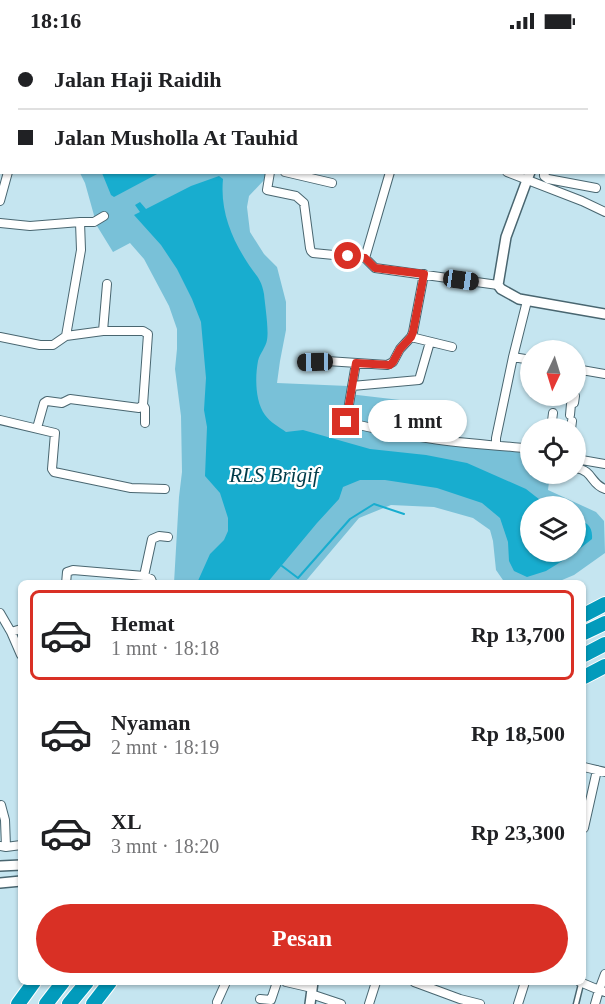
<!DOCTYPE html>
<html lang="id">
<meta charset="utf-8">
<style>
:root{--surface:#fff;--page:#f2f2f2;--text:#202124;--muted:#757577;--line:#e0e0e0;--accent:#d93025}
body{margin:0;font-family:Georgia,serif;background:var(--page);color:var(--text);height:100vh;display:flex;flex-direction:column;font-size:22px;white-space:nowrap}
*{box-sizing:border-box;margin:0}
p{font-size:20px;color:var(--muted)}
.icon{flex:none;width:33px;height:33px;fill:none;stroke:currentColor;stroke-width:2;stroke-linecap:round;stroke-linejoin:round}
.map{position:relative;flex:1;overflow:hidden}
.side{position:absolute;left:18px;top:538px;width:568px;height:405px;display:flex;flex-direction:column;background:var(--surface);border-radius:9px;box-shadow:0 2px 4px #0004}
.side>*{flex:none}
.top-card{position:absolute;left:0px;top:0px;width:606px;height:132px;box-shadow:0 2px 4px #0004;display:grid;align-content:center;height:132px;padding:0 18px;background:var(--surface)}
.needle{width:39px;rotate:184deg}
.controls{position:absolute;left:520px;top:298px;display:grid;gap:12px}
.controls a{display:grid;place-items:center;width:66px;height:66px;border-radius:50%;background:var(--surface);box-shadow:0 2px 4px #0004;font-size:30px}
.end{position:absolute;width:27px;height:27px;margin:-14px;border:8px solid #d93025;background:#fff;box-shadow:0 0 0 3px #fff}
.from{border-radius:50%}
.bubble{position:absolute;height:42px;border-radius:21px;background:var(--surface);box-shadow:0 2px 4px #0004;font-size:20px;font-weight:800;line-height:42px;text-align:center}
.car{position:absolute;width:18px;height:36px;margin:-18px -9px;border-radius:8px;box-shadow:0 0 4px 2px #0007;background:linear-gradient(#222 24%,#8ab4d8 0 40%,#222 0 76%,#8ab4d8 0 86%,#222 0)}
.top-card b{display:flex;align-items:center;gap:21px;height:57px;font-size:22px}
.top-card b+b{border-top:2px solid var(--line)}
.top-card i{width:15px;height:15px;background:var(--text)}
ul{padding:10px 0 0;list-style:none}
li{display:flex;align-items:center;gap:18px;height:90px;margin:0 12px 9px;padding:0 6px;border:3px solid transparent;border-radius:9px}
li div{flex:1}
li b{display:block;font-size:22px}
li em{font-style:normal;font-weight:800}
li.current{border-color:var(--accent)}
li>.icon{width:54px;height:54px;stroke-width:1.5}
.button{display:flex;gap:12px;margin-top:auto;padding:12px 18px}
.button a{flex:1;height:69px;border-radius:36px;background:var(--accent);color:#fff;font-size:24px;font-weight:800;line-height:69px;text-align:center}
.status{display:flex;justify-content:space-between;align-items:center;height:42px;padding:0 30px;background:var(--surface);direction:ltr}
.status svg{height:16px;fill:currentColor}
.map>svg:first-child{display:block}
.green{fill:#79c1d8;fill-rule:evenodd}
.water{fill:#18adcf}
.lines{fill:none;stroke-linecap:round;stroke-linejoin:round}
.stream{stroke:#18adcf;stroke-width:2}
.service-casing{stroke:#496670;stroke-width:7}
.minor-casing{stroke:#496670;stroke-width:10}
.tertiary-casing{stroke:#496670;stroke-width:12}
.motorway-casing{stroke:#fff;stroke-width:16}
.service{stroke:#fff;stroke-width:4}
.minor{stroke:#fff;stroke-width:8}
.tertiary{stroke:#fff;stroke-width:9}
.motorway{stroke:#029bbc;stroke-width:14}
.route{stroke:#d93025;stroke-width:8}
.labels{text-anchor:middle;stroke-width:4.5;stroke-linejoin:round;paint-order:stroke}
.park-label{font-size:21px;font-style:italic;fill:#003c4a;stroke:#fff}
</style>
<div class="status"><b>18:16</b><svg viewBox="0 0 49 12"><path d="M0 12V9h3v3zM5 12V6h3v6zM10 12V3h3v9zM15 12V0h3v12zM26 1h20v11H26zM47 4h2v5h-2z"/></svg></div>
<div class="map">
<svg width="605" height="962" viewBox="0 0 605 962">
<rect width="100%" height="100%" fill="#c5e5f0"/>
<!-- green -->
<path class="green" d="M80 131H266L265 137 249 154 247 165 250 190 264 212 277 225 286 260V288L280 319 277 341 348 344 349 352 400 358 397 393 531 412V432H550L548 448 596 470 604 479 605 511 574 533 555 541H505L496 528 493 499 490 488 473 476 434 465 391 463 359 476 304 541H174L179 455 182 430 181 374 175 327 177 307V287L169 264 144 217 130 201 113 210 97 184 85 141ZM531 465H576V510H531Z"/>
<!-- water -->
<path class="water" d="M102 131H159L114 155 111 153Z
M219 134 223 137C220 168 231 195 247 220 255 233 261 235 264 252 265 263 269 288 267 298 266 305 260 311 258 319 255 335 255 359 265 373 270 380 279 385 286 390L303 388 370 407 426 413 467 421 526 447 544 461 553 465H531V510H576V476C587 481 593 484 592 497L572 513 546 529 527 535 514 529 509 519 508 500 500 476 482 461 437 446 385 438H360L343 445 339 457 317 481 267 541H197L210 512 224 498 228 489V476L220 451 205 434 207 385 204 368 206 336 201 280 192 257 177 227 161 203 134 173 140 170 135 163 140 160 146 167 191 144Z"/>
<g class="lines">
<!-- stream -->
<path class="stream" d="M282 524 298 536 350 477 374 462 404 472"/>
<!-- service casing -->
<g class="service-casing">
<path id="service" d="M576 962 581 942"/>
</g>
<!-- minor casing -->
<g class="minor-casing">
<path id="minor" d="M10 0 13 2
M272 0 273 2
M329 0 330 2
M75 1V0
M306 2 309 0
M425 2 426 0
M485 2 486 0
M569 2 570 0
M604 10H605
M604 55H605
M0 101 2 102
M270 130 267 148 296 154 304 161 310 206 311 209 313 211 365 216 375 226 498 243
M285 130 332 141
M507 130 582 159 605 170
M544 130V134L548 137 596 146
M0 159 8 130
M0 181 30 184 80 180H94L104 174
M365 216 390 130
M103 289 107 242
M66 294 81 208 80 180
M0 295 40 303H53L66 294 103 289H143L148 292 143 363 139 366 70 357 62 361 47 359 44 361 37 386
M411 295 452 305
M513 315 531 318
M303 320 327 319 387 323 393 320 400 307 411 295 413 290 424 232
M356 321 346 380C375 387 404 393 433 397 466 402 499 403 531 407
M576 327 605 332
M352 344 419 338 430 300
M576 346 578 327
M143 363 145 366V381
M570 373 571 362 574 361 575 354
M0 378 55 391 52 427 54 430 131 446 165 447
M551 387 553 371
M571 387 572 379
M496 403V396L513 315 527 259
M576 417 605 422
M576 426C594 429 590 442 605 447
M144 534 152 497 159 494 168 495
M66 542 67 530 73 528 144 534 151 537 153 542
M0 571 11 590 21 613
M11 590 21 587
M584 725 605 730
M1 763 5 778 6 805
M584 786 597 728
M0 804 6 805 21 803
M286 940 312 946
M414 940 460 957 480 962
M580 940 599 948 605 932
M311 952 341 962
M260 957 271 958 277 940
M217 960 226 940
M369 962 376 940
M518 962 525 940
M595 962 599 948 605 950"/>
</g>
<!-- tertiary casing -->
<g class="tertiary-casing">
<path id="tertiary" d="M553 2 554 0
M530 130 506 195 498 243 501 247 519 257 605 272
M0 824 21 823
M0 841 21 839
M310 962 313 940"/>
</g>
<!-- motorway casing -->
<g class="motorway-casing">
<path id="motorway" d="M584 573 605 562
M584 591 605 581
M584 613 605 602
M584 635 605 624
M18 962 34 940
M46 962 63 940
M69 962 87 940
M93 962 110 940"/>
</g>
<!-- service -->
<use href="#service" class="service"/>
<!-- minor -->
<use href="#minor" class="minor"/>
<!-- tertiary -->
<use href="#tertiary" class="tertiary"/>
<!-- motorway -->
<use href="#motorway" class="motorway"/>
</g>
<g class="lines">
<!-- route -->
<path class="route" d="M346 380 356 321 390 323 393 320 400 307 411 295 413 290 424 232 375 226 365 216 348 214"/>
</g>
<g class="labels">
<!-- park labels -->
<g class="park-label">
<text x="274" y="440">RLS Brigif</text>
</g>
</g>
</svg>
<div class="controls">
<a><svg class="needle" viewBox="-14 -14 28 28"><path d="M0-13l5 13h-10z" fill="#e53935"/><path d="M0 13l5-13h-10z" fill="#757577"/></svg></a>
<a><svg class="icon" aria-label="locate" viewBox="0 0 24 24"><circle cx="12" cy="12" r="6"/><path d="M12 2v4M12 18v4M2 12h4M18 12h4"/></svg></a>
<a><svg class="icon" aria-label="layers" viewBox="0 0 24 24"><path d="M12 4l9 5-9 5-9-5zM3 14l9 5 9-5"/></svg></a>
</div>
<i class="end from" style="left:348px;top:214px"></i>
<i class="end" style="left:346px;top:380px"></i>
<div class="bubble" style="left:368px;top:358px;width:99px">1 mnt</div>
<i class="car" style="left:461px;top:238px;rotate:98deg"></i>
<i class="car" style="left:315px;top:320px;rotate:269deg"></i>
<div class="top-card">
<b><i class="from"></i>Jalan Haji Raidih</b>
<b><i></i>Jalan Musholla At Tauhid</b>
</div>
<section class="side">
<ul>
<li class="current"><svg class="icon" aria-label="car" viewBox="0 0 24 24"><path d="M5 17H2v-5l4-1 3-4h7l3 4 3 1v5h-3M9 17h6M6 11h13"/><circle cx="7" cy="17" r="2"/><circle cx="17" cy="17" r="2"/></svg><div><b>Hemat</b><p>1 mnt · 18:18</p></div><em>Rp 13,700</em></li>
<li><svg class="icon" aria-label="car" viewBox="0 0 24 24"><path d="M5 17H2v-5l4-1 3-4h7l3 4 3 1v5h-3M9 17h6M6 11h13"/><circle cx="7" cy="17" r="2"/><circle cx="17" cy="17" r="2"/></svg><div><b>Nyaman</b><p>2 mnt · 18:19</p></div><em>Rp 18,500</em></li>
<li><svg class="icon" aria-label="car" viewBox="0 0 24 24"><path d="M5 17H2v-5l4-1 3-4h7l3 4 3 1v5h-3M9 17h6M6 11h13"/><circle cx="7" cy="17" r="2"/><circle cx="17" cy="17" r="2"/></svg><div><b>XL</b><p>3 mnt · 18:20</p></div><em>Rp 23,300</em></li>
</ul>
<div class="button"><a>Pesan</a></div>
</section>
</div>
